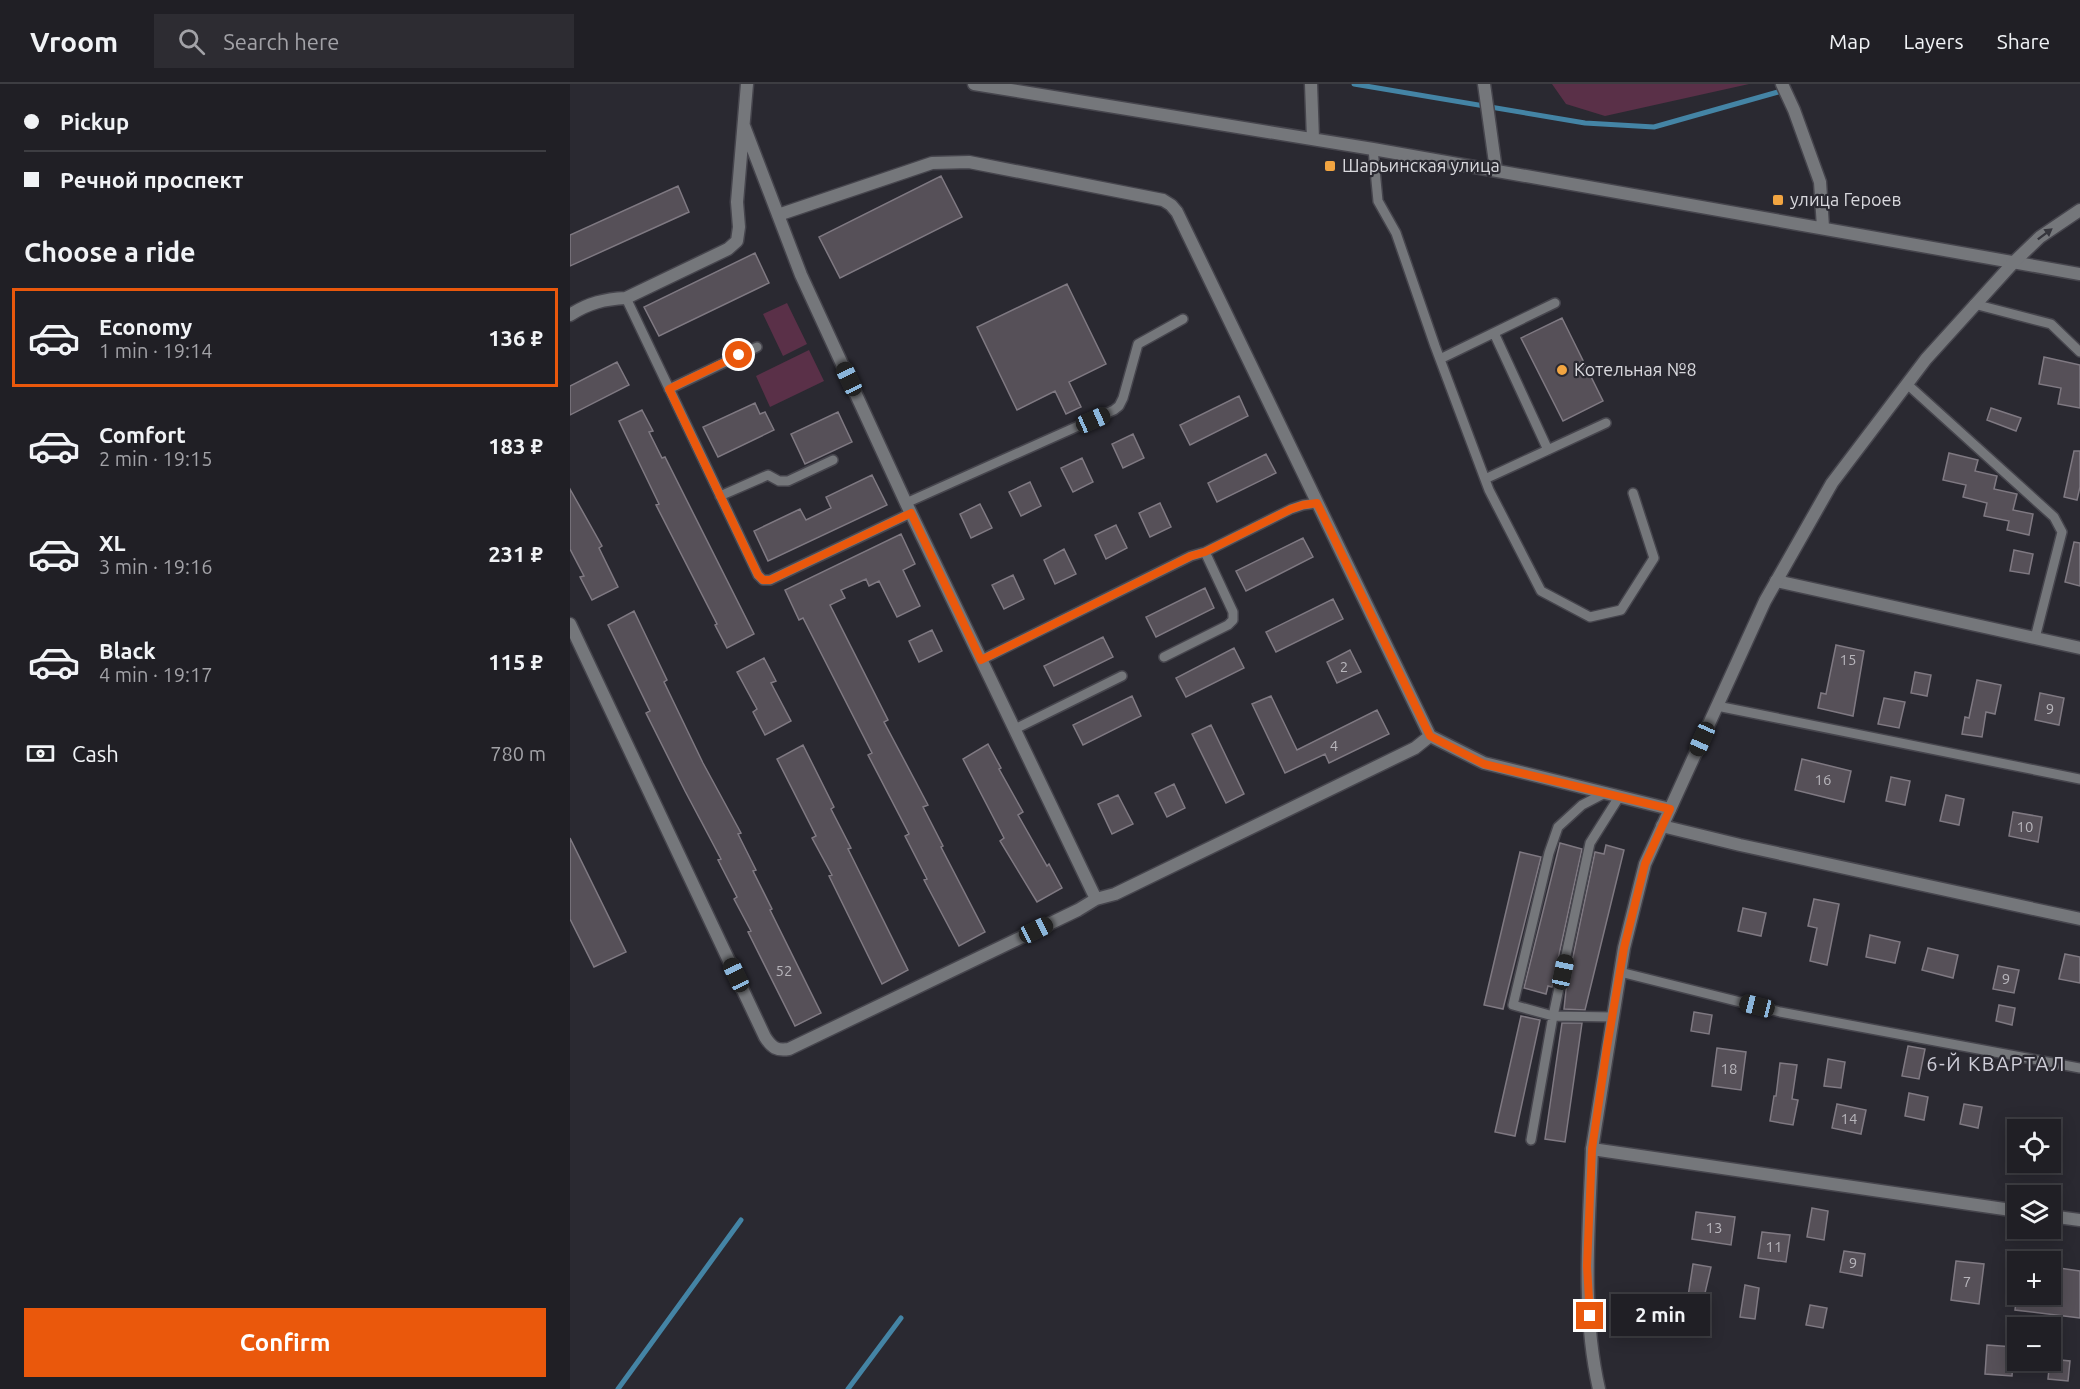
<!DOCTYPE html>
<meta charset="utf-8">
<style>
:root{--surface:#201f25;--page:#2d2c32;--text:#f1f3f6;--muted:#a2a2a7;--line:#3d3d42;--accent:#ea580c}
body{margin:0;font-family:Ubuntu,sans-serif;background:var(--page);color:var(--text);height:100vh;display:flex;flex-direction:column;font-size:22px;white-space:nowrap}
*{box-sizing:border-box;margin:0}
p{font-size:20px;color:var(--muted)}
.icon{flex:none;width:33px;height:33px;fill:none;stroke:currentColor;stroke-width:2;stroke-linecap:round;stroke-linejoin:round}
.map{position:relative;flex:1;overflow:hidden}
.sheet{display:flex;flex-direction:column;background:var(--surface);width:570px}
.sheet>*{flex:none}
.banner{display:grid;align-content:center;height:132px;padding:0 24px;background:var(--surface)}
.fabs{position:absolute;left:1437px;top:1035px;display:grid;gap:12px}
.fabs a{display:grid;place-items:center;width:54px;height:54px;border-radius:0px;background:var(--surface);box-shadow:0 3px 15px #0003,0 0 0 2px var(--line);font-size:30px}
.end{position:absolute;width:27px;height:27px;margin:-14px;border:8px solid #ea580c;background:#fff;box-shadow:0 0 0 3px #fff}
.from{border-radius:50%}
.bubble{position:absolute;height:42px;border-radius:0px;background:var(--surface);box-shadow:0 3px 15px #0003,0 0 0 2px var(--line);font-size:20px;font-weight:700;line-height:42px;text-align:center}
.car{position:absolute;width:18px;height:36px;margin:-18px -9px;border-radius:8px;box-shadow:0 0 4px 2px #0007;background:linear-gradient(#222 24%,#8ab4d8 0 40%,#222 0 76%,#8ab4d8 0 86%,#222 0)}
.banner b{display:flex;align-items:center;gap:21px;height:57px;font-size:22px}
.banner b+b{border-top:2px solid var(--line)}
.banner i{width:15px;height:15px;background:var(--text)}
ul{padding:0;list-style:none}
li{display:flex;align-items:center;gap:18px;height:99px;margin:0 12px 9px;padding:0 12px;border:3px solid transparent;border-radius:0px}
li div{flex:1}
li b{display:block;font-size:22px}
li em{font-style:normal;font-weight:700}
li.selected{border-color:var(--accent)}
li>.icon{width:54px;height:54px;stroke-width:1.5}
h2{padding:0 24px;font-size:27px;line-height:72px}
.pay{display:flex;align-items:center;gap:15px;height:66px;padding:0 24px;font-size:22px}
.pay p{margin-inline-start:auto}
.action{display:flex;gap:12px;margin-top:auto;padding:12px 24px}
.action a{flex:1;height:69px;border-radius:0px;background:var(--accent);color:#fff;font-size:24px;font-weight:700;line-height:69px;text-align:center}
header{display:flex;align-items:center;gap:36px;box-sizing:border-box;height:84px;padding:0 30px;background:var(--surface);border-bottom:2px solid var(--line)}
header strong{font-size:28px}
nav{display:flex;gap:33px;margin-inline-start:auto;font-size:21px}
.search{width:420px;height:54px;background:var(--page);display:flex;align-items:center;gap:15px;box-sizing:border-box;padding:0 21px;border-radius:0px;color:var(--muted);font-size:22px}
main{display:flex;flex:1;min-height:0}
.map>svg:first-child{display:block}
.green{fill:#5a3048}
.lines{fill:none;stroke-linecap:round;stroke-linejoin:round}
.stream{stroke:#4484a5;stroke-width:5}
.building{fill:#565058;stroke:#7f7982;stroke-width:1.5}
.service-casing{stroke:#46454d;stroke-width:12}
.minor-casing{stroke:#46454d;stroke-width:15}
.tertiary-casing{stroke:#46454d;stroke-width:15}
.service{stroke:#75777b;stroke-width:9}
.minor{stroke:#75777b;stroke-width:12}
.tertiary{stroke:#75777b;stroke-width:12}
.oneway{fill:#35353c}
.route{stroke:#ea580c;stroke-width:8}
.poi-dot{fill:#f2a541;stroke:#2a2931;stroke-width:2}
.labels{text-anchor:middle;stroke-width:4.5;stroke-linejoin:round;paint-order:stroke}
.number-label{font-size:15px;fill:#b8b6bc}
.poi-label{font-size:18px;fill:#d8d8dd;stroke:#2a2931;text-anchor:start}
.neighbourhood-label{font-size:20px;letter-spacing:1.5px;fill:#cfced9;stroke:#2a2931}
</style>
<header>
<strong>Vroom</strong>
<div class="search"><svg class="icon" aria-label="search" viewBox="0 0 24 24"><circle cx="10" cy="10" r="6"/><path d="M15 15l6 6"/></svg>Search here</div>
<nav><a>Map</a><a>Layers</a><a>Share</a></nav>
</header>
<main>
<section class="sheet">
<div class="banner">
<b><i class="from"></i>Pickup</b>
<b><i></i>Речной проспект</b>
</div>
<h2>Choose a ride</h2>
<ul>
<li class="selected"><svg class="icon" aria-label="car" viewBox="0 0 24 24"><path d="M5 17H2v-5l4-1 3-4h7l3 4 3 1v5h-3M9 17h6M6 11h13"/><circle cx="7" cy="17" r="2"/><circle cx="17" cy="17" r="2"/></svg><div><b>Economy</b><p>1 min · 19:14</p></div><em>136 ₽</em></li>
<li><svg class="icon" aria-label="car" viewBox="0 0 24 24"><path d="M5 17H2v-5l4-1 3-4h7l3 4 3 1v5h-3M9 17h6M6 11h13"/><circle cx="7" cy="17" r="2"/><circle cx="17" cy="17" r="2"/></svg><div><b>Comfort</b><p>2 min · 19:15</p></div><em>183 ₽</em></li>
<li><svg class="icon" aria-label="car" viewBox="0 0 24 24"><path d="M5 17H2v-5l4-1 3-4h7l3 4 3 1v5h-3M9 17h6M6 11h13"/><circle cx="7" cy="17" r="2"/><circle cx="17" cy="17" r="2"/></svg><div><b>XL</b><p>3 min · 19:16</p></div><em>231 ₽</em></li>
<li><svg class="icon" aria-label="car" viewBox="0 0 24 24"><path d="M5 17H2v-5l4-1 3-4h7l3 4 3 1v5h-3M9 17h6M6 11h13"/><circle cx="7" cy="17" r="2"/><circle cx="17" cy="17" r="2"/></svg><div><b>Black</b><p>4 min · 19:17</p></div><em>115 ₽</em></li>
</ul>
<div class="pay"><svg class="icon" aria-label="cash" viewBox="0 0 24 24"><path d="M3 7h18v10H3z"/><circle cx="12" cy="12" r="2"/></svg>Cash<p>780 m</p></div>
<div class="action"><a>Confirm</a></div>
</section>
<div class="map">
<svg width="1510" height="1305" viewBox="0 0 1510 1305">
<rect width="100%" height="100%" fill="#2a2931"/>
<!-- green -->
<path class="green" d="M982 0H1179L1035 32 996 20Z
M217 219 237 260 213 272 193 230Z
M239 266 254 297 200 323 186 292Z"/>
<g class="lines">
<!-- stream -->
<path class="stream" d="M784 0 1015 39 1084 43 1208 8
M48 1305 171 1136
M278 1305 331 1234"/>
</g>
<!-- building -->
<path class="building" d="M371 92 392 133 270 194 249 153Z
M108 102 119 128 0 182V151Z
M185 169 199 199 89 252 74 223Z
M497 200 536 280 499 298 511 323 496 330 485 307 447 326 407 243Z
M992 234 1033 317 993 337 951 254Z
M1474 273 1510 281V324L1488 320 1491 304 1469 300Z
M47 278 59 301 0 331V302Z
M669 312 678 332 620 361 610 341Z
M185 319 190 330 195 328 204 346 148 373 133 343Z
M1421 324 1451 334 1446 347 1417 336Z
M72 326 83 347 79 348 92 374 95 373 184 550 157 564 145 541 147 540 86 421 89 420 49 337Z
M268 328 282 358 235 380 221 350Z
M563 350 574 374 553 384 542 360Z
M1504 367H1510V403L1507 416 1494 413Z
M1379 369 1408 376 1405 387 1427 392 1424 405 1447 410 1443 426 1463 430 1459 451 1437 446 1439 437 1414 432 1417 419 1393 413 1396 401 1373 396Z
M696 370 706 389 647 418 638 399Z
M512 374 523 398 503 408 491 384Z
M302 391 317 421 198 477 184 447 230 425 236 436 261 424 256 413Z
M460 398 471 422 451 432 439 408Z
M0 405 32 462 29 464 48 503 22 516 10 493 14 492 0 465Z
M590 419 601 443 580 453 569 429Z
M410 420 422 444 401 454 390 430Z
M546 441 557 464 536 475 525 451Z
M331 450 345 480 333 486 350 522 327 533 309 497 299 502 296 495 271 506 275 514 260 521 318 636 314 638 358 721 353 723 373 762 371 763 415 848 389 862 354 796 357 795 335 752 339 750 298 671 302 669 233 534 229 536 215 506Z
M733 454 743 473 676 507 666 487Z
M1504 458 1510 459V502L1495 498Z
M494 465 506 490 485 500 474 476Z
M1444 466 1463 470 1459 490 1440 487Z
M443 491 454 515 434 525 422 501Z
M635 504 644 524 586 553 576 533Z
M763 515 773 535 706 568 696 548Z
M64 527 97 596 94 598 133 679 171 749 168 750 186 786 183 787 202 825 200 826 251 929 225 942 178 848 181 847 164 815 167 813 148 776 151 775 115 707 76 629 80 627 38 541Z
M362 546 372 567 349 578 339 557Z
M533 553 543 573 484 602 474 582Z
M1266 561 1294 567 1283 632 1248 624 1251 609 1256 610Z
M664 564 674 584 616 613 606 594Z
M780 566 791 588 767 599 757 578Z
M194 574 206 597 201 599 221 637 195 651 183 628 187 625 167 588Z
M1345 588 1361 591 1357 612 1341 609Z
M1407 596 1431 601 1425 630 1416 628 1412 653 1392 650 1395 633 1399 634Z
M1470 609 1494 614 1489 641 1465 636Z
M562 612 571 632 513 661 503 641Z
M701 612 727 666 807 626 819 650 759 679 755 670 715 689 682 620Z
M1314 614 1335 618 1329 644 1308 640Z
M641 641 674 710 656 719 622 650Z
M418 660 431 684 429 685 453 728 448 731 477 782 479 780 492 804 467 818 430 757 434 754 393 675Z
M233 661 264 723 261 725 281 764 278 765 338 886 312 900 259 792 262 791 242 754 246 752 207 675Z
M1232 675 1281 687 1274 718 1225 706Z
M1321 693 1340 697 1335 721 1316 717Z
M604 700 615 724 597 733 585 709Z
M548 711 563 740 542 750 528 720Z
M1376 711 1394 715 1389 741 1370 737Z
M1443 728 1472 733 1468 758 1439 752Z
M0 754 56 868 24 883 0 835Z
M990 759 1012 765 982 903 978 902 976 910 954 904Z
M1036 761 1054 766 1015 926 994 925 996 906 1025 768 1034 770Z
M950 768 971 773 933 925 914 921Z
M1244 815 1269 820 1257 881 1240 877 1247 844 1238 842Z
M1173 824 1196 829 1191 852 1168 847Z
M1300 851 1330 858 1325 879 1296 873Z
M1358 864 1388 871 1383 894 1352 886Z
M1495 870 1510 873V899L1489 895Z
M1428 882 1449 886 1444 909 1423 905Z
M1429 921 1445 924 1442 941 1426 937Z
M1124 928 1142 931 1139 950 1121 947Z
M951 932 970 936 945 1052 925 1048Z
M992 939H1012L995 1058 975 1055Z
M1338 962 1355 965 1349 995 1332 992Z
M1147 964 1176 968 1171 1006 1142 1002Z
M1258 975 1275 978 1271 1004 1254 1002Z
M1210 979 1227 981 1222 1015 1228 1016 1223 1041 1200 1037 1204 1012H1206Z
M1339 1009 1358 1013 1354 1036 1335 1032Z
M1267 1020 1296 1026 1291 1050 1262 1044Z
M1394 1020 1412 1023 1408 1044 1390 1040Z
M1242 1124 1258 1127 1254 1156 1237 1153Z
M1126 1128 1165 1133 1161 1161 1122 1155Z
M1192 1148 1220 1151 1216 1178 1188 1174Z
M1274 1167 1295 1170 1292 1192 1270 1188Z
M1386 1177 1414 1180 1409 1220 1381 1216Z
M1123 1180 1141 1183 1132 1222 1117 1219Z
M1489 1184 1510 1187V1234L1445 1226 1447 1210H1486Z
M1175 1201 1189 1204 1185 1235 1170 1233Z
M1240 1221 1257 1224 1253 1244 1236 1241Z
M1417 1261 1444 1263 1442 1292 1415 1290Z
M1480 1275 1500 1277 1498 1297 1478 1295Z"/>
<g class="lines">
<!-- service casing -->
<g class="service-casing">
<path id="service" d="M803 65 808 117 826 149 865 262 919 406 971 507 1020 533 1051 526 1084 474 1063 409
M56 214 188 491 193 496H200L341 429
M1404 220 1481 240 1510 268
M924 249 978 366
M870 275 985 219
M1337 300 1484 433 1492 448 1465 554
M99 305 187 263
M915 395 1036 339
M150 412 198 391 209 397H218L263 376
M336 419 544 326 549 322 553 314 568 260 613 235
M594 573 658 541 663 536V528L635 468
M411 576 621 472 635 468 721 425 733 421 747 419
M1147 622 1510 695
M445 645 552 592
M1035 709 1012 721 988 743 979 769 943 921 983 932 1043 933
M1050 888 1210 928 1510 984
M961 1056 983 932 1020 759 1049 713"/>
</g>
<!-- minor casing -->
<g class="minor-casing">
<path id="minor" d="M404 0 803 65 1510 190
M741 0 743 55
M914 0 926 86
M1212 0 1224 26 1250 98 1253 143
M174 42 231 191 336 419 526 815
M0 231C18 219 35 215 56 214L158 165 167 157 169 143 167 118 177 0
M1206 497 1510 564
M0 540 195 953C202 964 207 967 219 965L508 826 526 815 545 810 845 664 860 652 607 128 601 121 593 116 399 78 362 79 208 131
M860 652 914 679 1100 725
M1092 742 1170 761 1510 835
M1480 1132 1510 1136
M1029 1305C1011 1227 1019 1144 1022 1065L1448 1127"/>
</g>
<!-- tertiary casing -->
<g class="tertiary-casing">
<path id="tertiary" d="M1022 1065 1054 864 1075 780 1195 517 1262 399 1356 275 1444 178 1470 153 1510 126"/>
</g>
<!-- service -->
<use href="#service" class="service"/>
<!-- minor -->
<use href="#minor" class="minor"/>
<!-- tertiary -->
<use href="#tertiary" class="tertiary"/>
</g>
<!-- one-way arrows -->
<defs><path id="oneway-solid" d="M-6-.8H1V-3.2L6.5 0L1 3.2V.8H-6Z" transform="scale(1.5)"/></defs>
<use class="oneway" href="#oneway-solid" transform="translate(1475 150) rotate(-37)"/>
<g class="lines">
<!-- route -->
<path class="route" d="M169 271 99 305 188 491 193 496H200L341 429 411 576 621 472 635 468 721 425 733 421 747 419 860 652 914 680 1100 725 1075 780 1054 864 1037 963 1022 1065 1017 1182 1020 1232"/>
</g>
<!-- markers -->
<g class="poi-dot">
<rect x="754" y="76" width="12" height="12" rx="3"/>
<rect x="1202" y="110" width="12" height="12" rx="3"/>
<circle cx="992" cy="286" r="6"/>
</g>
<g class="labels">
<!-- number labels -->
<g class="number-label">
<text x="1278" y="581">15</text>
<text x="774" y="588">2</text>
<text x="1480" y="630">9</text>
<text x="764" y="667">4</text>
<text x="1253" y="701">16</text>
<text x="1455" y="748">10</text>
<text x="214" y="892">52</text>
<text x="1436" y="900">9</text>
<text x="1159" y="990">18</text>
<text x="1279" y="1040">14</text>
<text x="1144" y="1149">13</text>
<text x="1204" y="1168">11</text>
<text x="1283" y="1184">9</text>
<text x="1397" y="1203">7</text>
</g>
<!-- poi labels -->
<g class="poi-label">
<text x="772" y="88">Шарьинская улица</text>
<text x="1220" y="122">улица Героев</text>
<text x="1004" y="292">Котельная №8</text>
</g>
<!-- neighbourhood labels -->
<g class="neighbourhood-label">
<text x="1426" y="987">6-Й КВАРТАЛ</text>
</g>
</g>
</svg>
<div class="fabs">
<a><svg class="icon" aria-label="locate" viewBox="0 0 24 24"><circle cx="12" cy="12" r="6"/><path d="M12 2v4M12 18v4M2 12h4M18 12h4"/></svg></a>
<a><svg class="icon" aria-label="layers" viewBox="0 0 24 24"><path d="M12 4l9 5-9 5-9-5zM3 14l9 5 9-5"/></svg></a>
<a>+</a>
<a>−</a>
</div>
<i class="end from" style="left:169px;top:271px"></i>
<i class="end" style="left:1020px;top:1232px"></i>
<div class="bubble" style="left:1041px;top:1210px;width:99px">2 min</div>
<i class="car" style="left:279px;top:295px;rotate:335deg"></i>
<i class="car" style="left:523px;top:336px;rotate:66deg"></i>
<i class="car" style="left:1132px;top:655px;rotate:204deg"></i>
<i class="car" style="left:466px;top:846px;rotate:64deg"></i>
<i class="car" style="left:993px;top:888px;rotate:12deg"></i>
<i class="car" style="left:166px;top:891px;rotate:335deg"></i>
<i class="car" style="left:1187px;top:922px;rotate:284deg"></i>
</div>
</main>
